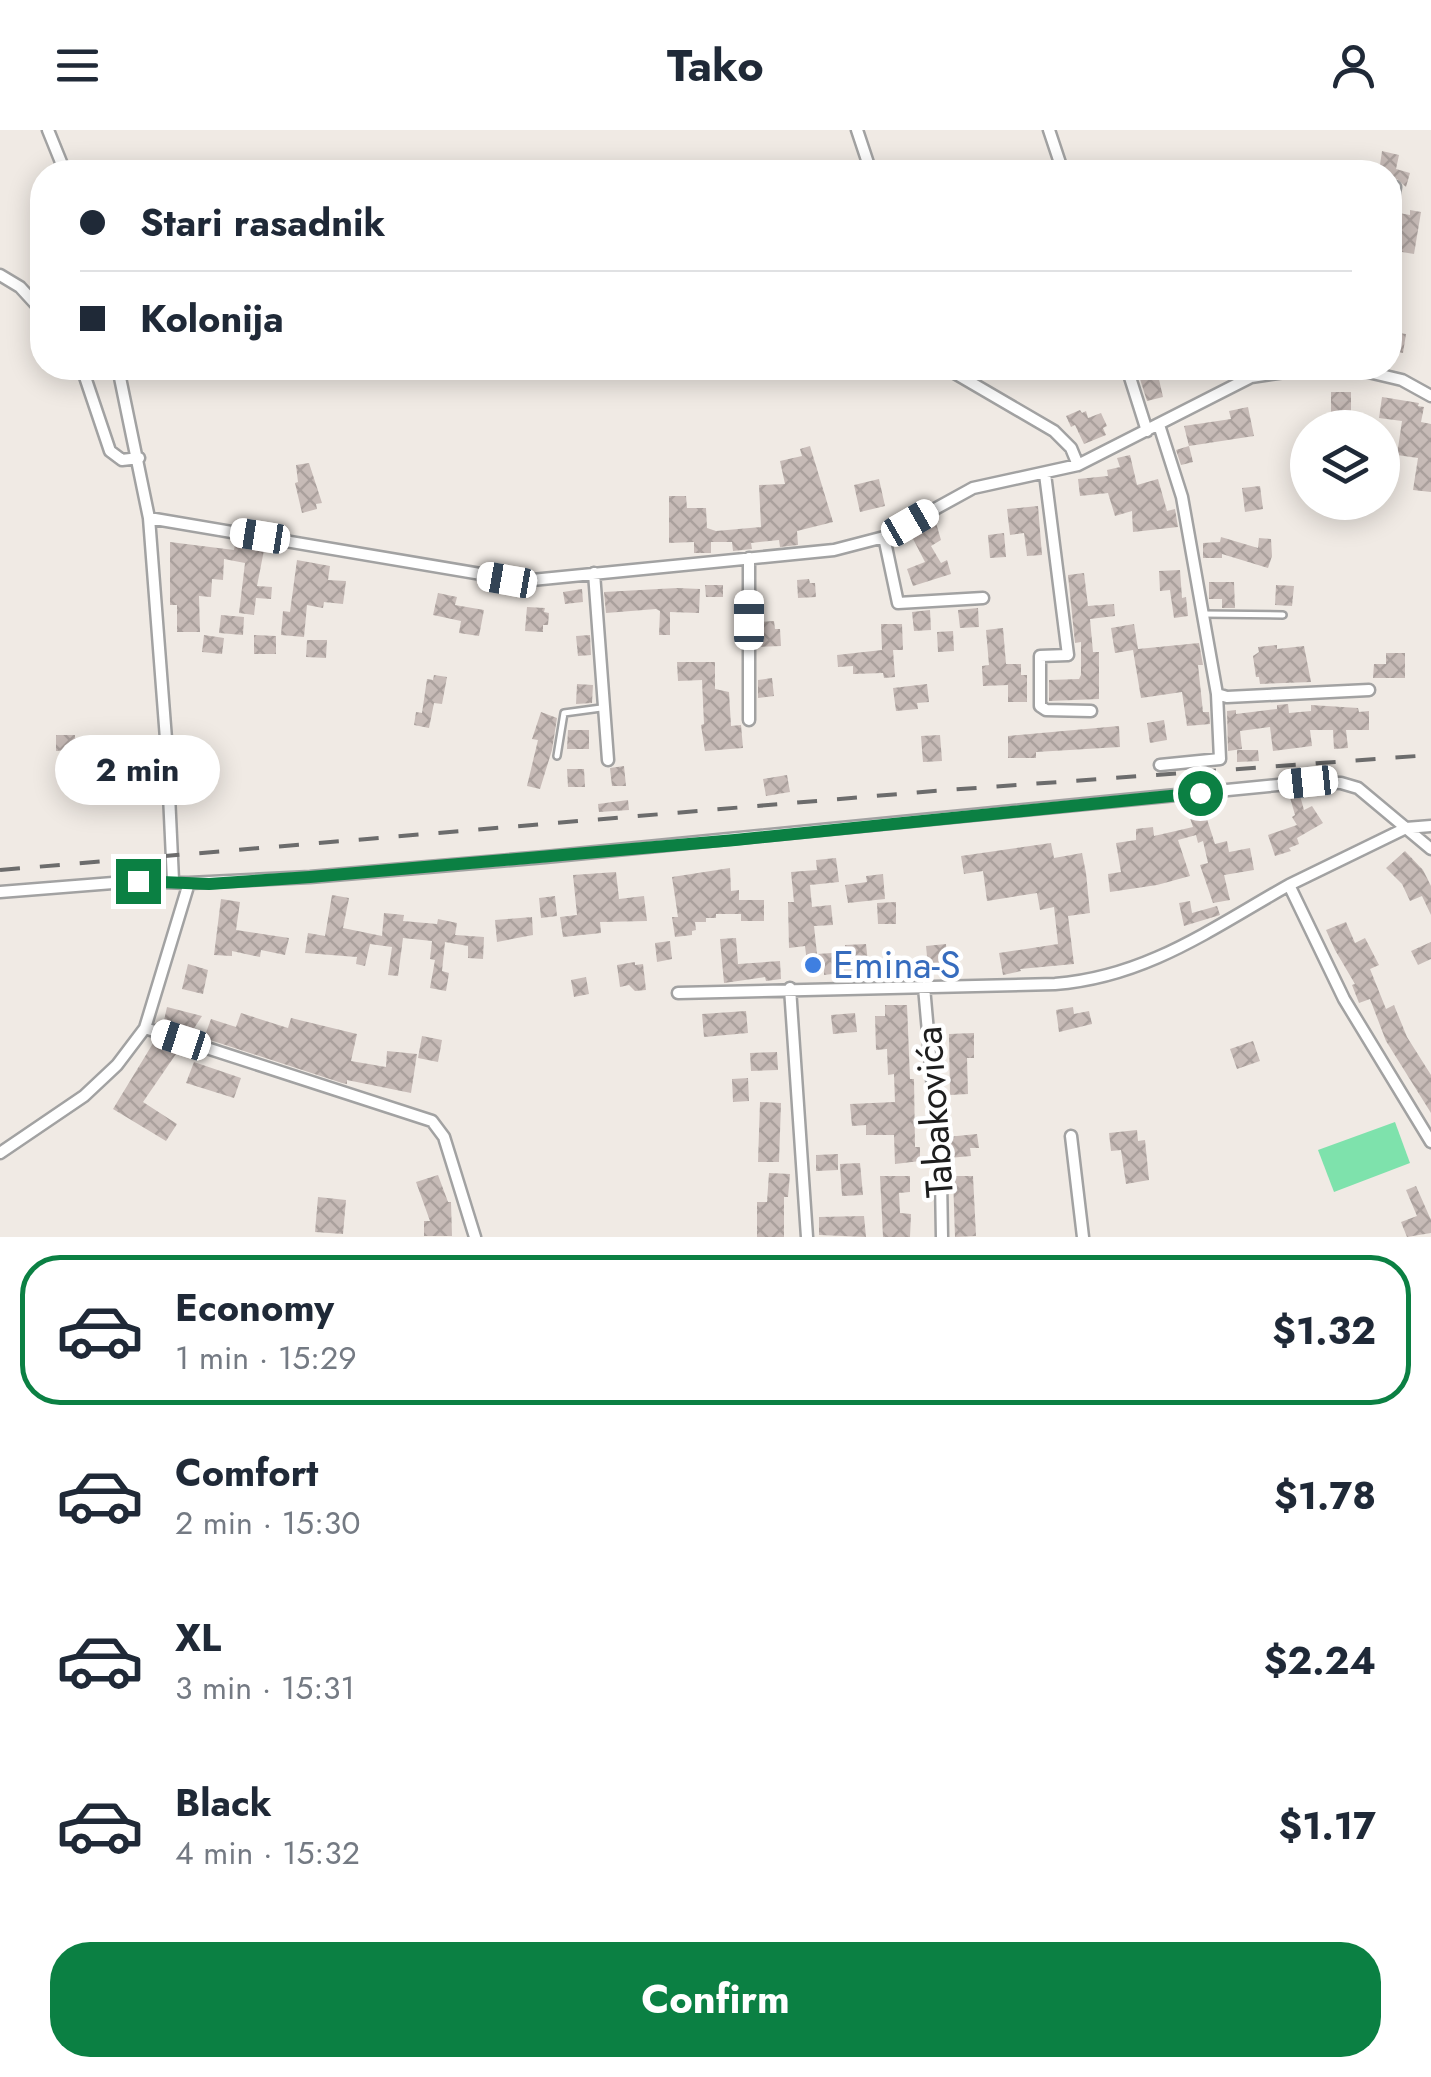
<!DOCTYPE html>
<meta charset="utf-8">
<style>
:root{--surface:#fff;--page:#f6f6f7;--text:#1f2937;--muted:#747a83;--line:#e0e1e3;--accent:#0b8043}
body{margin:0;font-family:Jost,sans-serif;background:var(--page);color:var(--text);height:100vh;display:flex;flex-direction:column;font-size:38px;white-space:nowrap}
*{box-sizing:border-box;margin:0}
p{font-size:32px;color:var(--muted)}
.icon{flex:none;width:55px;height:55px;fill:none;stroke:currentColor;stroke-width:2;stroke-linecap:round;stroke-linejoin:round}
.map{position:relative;height:1107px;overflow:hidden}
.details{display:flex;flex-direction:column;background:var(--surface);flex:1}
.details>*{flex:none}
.guide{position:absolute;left:30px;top:30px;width:1372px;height:220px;border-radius:40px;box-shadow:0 5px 25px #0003;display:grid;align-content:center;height:220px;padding:0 50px;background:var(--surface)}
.tools{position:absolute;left:1290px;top:280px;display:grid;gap:20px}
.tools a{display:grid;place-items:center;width:110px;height:110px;border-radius:50%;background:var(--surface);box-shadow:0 5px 25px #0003;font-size:50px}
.end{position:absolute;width:45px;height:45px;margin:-22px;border:12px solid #0b8043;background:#fff;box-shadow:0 0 0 5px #fff}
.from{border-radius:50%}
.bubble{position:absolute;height:70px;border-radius:35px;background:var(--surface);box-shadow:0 5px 25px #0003;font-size:32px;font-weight:700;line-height:70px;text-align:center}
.car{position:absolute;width:30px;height:60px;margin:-30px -15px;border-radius:12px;box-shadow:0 0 8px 2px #0007;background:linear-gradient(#fff 24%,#345 0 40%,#fff 0 76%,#345 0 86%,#fff 0)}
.guide b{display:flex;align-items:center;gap:35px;height:95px;font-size:38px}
.guide b+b{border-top:2px solid var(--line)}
.guide i{width:25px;height:25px;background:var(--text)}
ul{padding:18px 0 0;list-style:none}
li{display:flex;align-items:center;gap:30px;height:150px;margin:0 20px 15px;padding:0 30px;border:5px solid transparent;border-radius:40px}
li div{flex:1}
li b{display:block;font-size:38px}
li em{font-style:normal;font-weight:700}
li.current{border-color:var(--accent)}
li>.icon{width:90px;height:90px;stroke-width:1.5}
.cta{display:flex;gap:20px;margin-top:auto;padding:20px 50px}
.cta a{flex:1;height:115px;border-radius:40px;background:var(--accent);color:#fff;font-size:40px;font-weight:700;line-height:115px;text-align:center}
header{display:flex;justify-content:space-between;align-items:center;height:130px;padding:0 50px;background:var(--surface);font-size:45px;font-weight:700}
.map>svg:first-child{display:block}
.pitch{fill:#7ee2ac}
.building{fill:url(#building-cross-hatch)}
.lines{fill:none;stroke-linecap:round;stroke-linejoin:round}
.lane-casing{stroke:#a2a2a2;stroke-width:10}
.street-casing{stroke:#a2a2a2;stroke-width:15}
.lane{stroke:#fff;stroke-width:5}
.street{stroke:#fff;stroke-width:10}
.rail{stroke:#6c6c6c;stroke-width:4;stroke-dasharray:20 20;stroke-linecap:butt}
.route{stroke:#0b8043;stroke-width:12}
.shop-dot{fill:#3f7fe0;stroke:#fff;stroke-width:4}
.labels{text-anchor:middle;stroke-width:9;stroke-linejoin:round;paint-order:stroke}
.shop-label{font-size:38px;fill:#366cbe;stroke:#fff;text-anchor:start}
.street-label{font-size:38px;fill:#1e1e1e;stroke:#fff}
</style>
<header><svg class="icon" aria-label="menu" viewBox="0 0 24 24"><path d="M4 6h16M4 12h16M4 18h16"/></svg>Tako<svg class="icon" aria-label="person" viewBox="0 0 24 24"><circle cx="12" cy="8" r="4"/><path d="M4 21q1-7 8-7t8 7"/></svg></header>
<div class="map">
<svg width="1431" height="1107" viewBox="0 0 1431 1107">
<defs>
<pattern id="building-cross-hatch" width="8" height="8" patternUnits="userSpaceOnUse" patternTransform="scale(2.5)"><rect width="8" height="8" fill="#c7bbb7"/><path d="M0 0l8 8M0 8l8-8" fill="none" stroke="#aaa09d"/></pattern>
</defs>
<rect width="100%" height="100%" fill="#f0eae4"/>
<!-- pitch -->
<path class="pitch" d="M1395 992 1410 1033 1334 1062 1318 1020Z"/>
<!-- building -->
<path class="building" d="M1382 21 1399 25 1396 39 1410 43 1406 57 1397 49 1390 50V42H1379Z
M1410 80 1421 82 1414 124 1390 120 1394 94 1399 83 1410 85Z
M1392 202 1406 204 1403 223 1390 221Z
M1158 245 1163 267 1147 271 1140 249Z
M1331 262H1351V288H1331Z
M1382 267 1419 273 1418 276 1424 277 1421 292 1431 294V362L1413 360 1418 328 1397 325 1402 291 1379 288Z
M1248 277 1254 306 1189 316 1184 296 1231 289 1229 281Z
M1080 280 1082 283 1086 281 1088 288 1101 283 1107 296 1103 298 1106 305 1084 314 1075 295 1071 297 1066 286Z
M810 316 833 392 797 401 798 415 780 417 779 410 751 413 752 419 733 421 732 412H711V423H694V412L669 413V366H686L687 378H706L707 398 716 401 761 397 759 355 785 354 780 331 802 326 800 319Z
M1189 316 1193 332 1181 335 1176 320Z
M1130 325 1137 355 1158 349 1167 381 1175 379 1178 397 1133 402 1132 381 1115 386 1108 363 1080 366 1078 349 1108 346 1107 340 1120 337 1117 328Z
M1382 332 1396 334 1393 357 1382 356Z
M309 333 322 373 316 374 317 379 302 383 295 353 298 352 296 335Z
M879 349 885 376 860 382 854 355Z
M1260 356 1263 379 1245 382 1242 358Z
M1038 376 1042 425 1027 426 1024 403 1010 405 1007 379Z
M936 393 941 410 931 416 941 433 947 430 951 444 913 456 907 439 925 432 912 407Z
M1004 403 1006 427 990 428 988 405Z
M1221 407 1258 418 1259 408 1271 409 1272 426 1268 438 1222 424V428H1203V413L1220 412Z
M170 412 234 420 235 415 264 420 257 456 272 457 271 469 256 468 254 485 239 483 245 433 224 429 223 450 212 449 211 467 199 466 200 502H177V475H170Z
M297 430 330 436 328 450 346 451 343 474 324 472 323 478 307 475 304 507 281 505 283 481 290 482Z
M1180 440 1182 468 1186 467 1188 486 1174 488 1170 460 1160 461 1159 441Z
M1084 443 1088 476 1114 474 1115 486 1090 489 1093 522H1099V569L1049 571V550L1079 549 1081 545V512L1075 513 1068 445Z
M809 449 810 453H815L816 467 798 468 797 450Z
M1209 452H1234L1235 478H1222V469H1209Z
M705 455H723V467H706Z
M1276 455 1294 456 1292 476 1275 475Z
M677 458 700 459 699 483 670 482V505H659L660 481 656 479 606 483 604 462Z
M582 459 583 472 565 474 563 462Z
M438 463 457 467 455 475 484 480 479 506 459 503 461 491 433 485Z
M527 477 545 478 544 482 549 483 548 495H543V502L525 501Z
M978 478 979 497 960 498 958 480Z
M930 480 931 500 914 501 912 482Z
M221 485 244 487 243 505 219 503Z
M774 491 775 499H780L781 516 758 517V492Z
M881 494H902L903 520H893L895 547 884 548 883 543 853 544V536L838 537 837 525 882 520Z
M1134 494 1138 519 1199 513 1203 535H1198L1203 582H1209L1210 594 1187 596 1182 562 1141 568 1133 520 1115 523 1111 498Z
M1003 498 1006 534H1021V545H1027V572H1008V555L983 556 982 536 989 535 986 500Z
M953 501 954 521 938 522 937 502Z
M204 505 224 508 222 524 202 522Z
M254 505 276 506V524H254Z
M590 505 591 525 578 526 576 506Z
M307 510H327L326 528 306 527Z
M1277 515V519L1304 516 1311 552 1260 554 1259 547H1256L1253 526 1259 522 1258 517Z
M1386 523H1405V548H1373L1374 534H1386Z
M677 532H715V559L729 562 731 596 741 595 743 618 705 621 701 595 704 594 702 550 678 551Z
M434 545 447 547 442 574 434 573 429 598 414 595 416 582 422 583 427 549 433 550Z
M772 548 774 566 758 568V550Z
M577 554 593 555 592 573 576 574Z
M927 554 929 572 917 573 918 579 896 581 893 558Z
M1288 574 1289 583 1311 581V575L1358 578 1359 582 1369 581V600H1346L1348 618 1334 619 1333 600H1310L1312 616 1273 621 1270 597 1240 601 1242 619 1228 621 1227 581 1236 580V584L1277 579V575Z
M541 582 557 588 552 620 540 659 527 656 538 610 532 609Z
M1164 590 1167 610 1150 613 1147 593Z
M1119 596 1120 617 1036 622V628H1008V606Z
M568 600H589V619H567Z
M56 605H75V608L113 605 116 659 95 661 93 649 69 651 67 620 56 621Z
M940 605 942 631 923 632 921 606Z
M1237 620H1258L1259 631 1237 632Z
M624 636 626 656H612L610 638Z
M567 639H584L585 657H568Z
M787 645 790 662 766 666 763 649Z
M1299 662 1304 680 1312 676 1323 693 1297 708 1299 714 1289 718 1291 721 1275 726 1268 705 1297 695 1292 687 1295 685 1289 664Z
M628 670 629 680 599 682 598 674Z
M1205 683 1215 714 1227 711 1229 722 1250 718 1254 740 1224 745 1230 770 1213 773 1200 735 1208 733 1203 711 1198 713 1196 705 1178 710 1190 746 1157 755 1110 762 1108 744 1121 742 1116 713 1136 710V699L1153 697 1154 706 1193 697 1190 688Z
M1051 713 1054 728 1082 723 1086 743 1090 783 1068 786 1074 834 1020 839 1021 841 1003 845 999 823 1058 814 1054 777 1040 780 1037 763 987 771 983 741 964 744 961 726Z
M1405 721 1423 740 1431 756V785L1422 766 1410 771 1402 754 1386 738Z
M836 728 839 752 810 755 812 777 831 775 833 795 814 796 817 824 846 822 845 815 866 814 868 833 855 835 856 841 824 845V839L808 841 805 816 789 818 788 772H794L791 742 817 740 816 730Z
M730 738 731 761 739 760V770H764V791H741V784H716V788H706V792H695L696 800 692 801V805L675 807 672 787H678L672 747Z
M616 742 619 769 644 766 647 791 600 792 601 803 563 807 560 787 577 785 573 745Z
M883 744 885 769 848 773 845 755 867 752 866 746Z
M332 765 349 768 343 798 382 806 384 783 404 785 403 791 437 794 438 789 457 793 455 805 484 807 483 829 468 828V816L445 812 442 841 449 843 446 861 430 858 435 830 430 829 432 811 403 808 398 846 388 845 392 817 370 814 365 836 356 834 357 827 305 823 308 803 325 806Z
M555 766 557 786 541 788 539 768Z
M221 769 240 772 236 800 289 808 285 825 261 820 260 827 232 821V826L214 825Z
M1190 771 1192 783 1217 776 1220 785 1184 796 1179 773Z
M896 772V794H878L877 773Z
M532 787 533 805 497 812 495 790Z
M1346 792 1355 813 1365 808 1379 835 1370 839 1386 879 1394 875 1407 907 1431 945V983L1386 911 1370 869 1359 873 1352 855 1355 854 1335 820 1326 800Z
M736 808 738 834 780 831 781 849 766 851 765 847 724 853 720 809Z
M670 811 672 829 657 832 655 813Z
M1431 812V829L1418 835 1411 821Z
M946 814 947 835 928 836 926 816Z
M635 832V835L643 834 646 860 635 861 629 855 620 857 617 835Z
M188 834 208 840 203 864 182 859Z
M586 847 589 864 574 867 571 850Z
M885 875H907L910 949H914L915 1017H920V1031L895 1034 894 1005H866V995L852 996 850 974 895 972 894 944 888 945 887 919 876 920 875 886H885Z
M167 877 202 886 191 903 163 895Z
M1073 877 1074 884 1089 881 1092 894 1059 902 1056 880Z
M746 881 748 903 704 907 702 884Z
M241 883 288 898 291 888 357 904 351 931 386 937 387 921 417 924 411 963 347 950V954L342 953 204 908 211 889 236 897Z
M855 883 857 902 833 904 831 885Z
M974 903V928H967L968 964 950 965 949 904Z
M422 906 442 910 438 932 418 928Z
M155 910 176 924 143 972 177 994 166 1011 113 979Z
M1253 911 1260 931 1237 939 1230 919Z
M777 922 778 940 751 941 750 923Z
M194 932 241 948 234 968 186 953Z
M748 948 749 971 733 972 732 949Z
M760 972 781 973 779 1032H758Z
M1137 1000 1138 1011 1145 1010 1149 1050 1126 1054 1121 1020 1111 1021 1109 1003Z
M977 1004 979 1018H970L971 1026 949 1028 947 1007Z
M838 1024V1040L816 1041V1025Z
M860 1033 863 1065 842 1066 840 1034Z
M769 1043 790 1044 788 1067H784V1107H757V1072H767Z
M438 1045 448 1072H451L452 1106H424V1091H430L416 1052Z
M880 1046H910V1062L899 1063 900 1083 911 1084 910 1107H883Z
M953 1046H973L976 1106 955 1107Z
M1416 1056 1431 1090V1103L1407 1107 1401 1092 1417 1086 1406 1060Z
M318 1067 346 1070 343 1104 315 1102Z
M864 1086 866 1107 819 1105V1087Z"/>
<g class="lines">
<!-- lane casing -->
<g class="lane-casing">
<path id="lane" d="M1203 484 1283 485
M557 626 564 583 601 578"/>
</g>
<!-- street casing -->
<g class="street-casing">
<path id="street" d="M48 0 65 42
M857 0 871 42
M1049 0 1063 42
M1390 86 1395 57
M0 145 20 157 42 181
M82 238 110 321 122 330 139 328
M118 238 149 388 167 622 173 750
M946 238 1054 301 1071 318 1078 335
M1127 238 1147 301
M1159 295 1182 367 1217 564 1227 567 1369 560
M1045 344 1068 525 1040 526V576L1046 580 1091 581
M149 388 522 451 834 420 884 407 973 358 1078 335 1251 247 1313 238 1364 241 1402 250 1431 266
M884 407 898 473 983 468
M594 443 608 630
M749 590V428
M1160 635 1220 629 1217 564
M1431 696 1406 698 1289 755 1344 869 1431 1012
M189 753 310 747 545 727 1309 652 1341 653 1358 658 1431 719
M0 762 138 751 189 753 145 898 117 935 84 966 0 1023
M924 857 941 1049 942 1107
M790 858 807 1107
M678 863 1055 854C1146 847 1211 799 1289 755
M145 898 432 991 444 1007 475 1107
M1071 1006 1083 1107"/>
</g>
<!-- lane -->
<use href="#lane" class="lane"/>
<!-- street -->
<use href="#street" class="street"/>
<!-- rail -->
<path class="rail" d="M0 740 934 661 1431 625"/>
</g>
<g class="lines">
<!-- route -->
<path class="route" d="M138 751 209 754 310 747 735 710 1200 663"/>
</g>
<!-- markers -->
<circle class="shop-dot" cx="813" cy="835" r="10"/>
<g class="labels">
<!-- shop labels -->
<g class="shop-label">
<text x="833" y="848">Emina-S</text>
</g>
<!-- street labels -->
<g class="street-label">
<text transform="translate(934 982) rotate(-94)" y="13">Tabakovića</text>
</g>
</g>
</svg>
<div class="tools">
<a><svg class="icon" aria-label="layers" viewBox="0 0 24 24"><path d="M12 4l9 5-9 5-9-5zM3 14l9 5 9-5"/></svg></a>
</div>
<i class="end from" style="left:1200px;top:663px"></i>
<i class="end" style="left:138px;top:751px"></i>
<div class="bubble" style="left:55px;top:605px;width:165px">2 min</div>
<i class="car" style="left:910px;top:393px;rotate:60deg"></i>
<i class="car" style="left:260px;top:406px;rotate:279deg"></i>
<i class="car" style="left:507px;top:450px;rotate:280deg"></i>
<i class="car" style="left:749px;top:490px;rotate:0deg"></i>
<i class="car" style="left:1308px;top:652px;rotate:264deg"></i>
<i class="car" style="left:181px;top:910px;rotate:288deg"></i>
<div class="guide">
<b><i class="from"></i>Stari rasadnik</b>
<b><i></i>Kolonija</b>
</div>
</div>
<section class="details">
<ul>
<li class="current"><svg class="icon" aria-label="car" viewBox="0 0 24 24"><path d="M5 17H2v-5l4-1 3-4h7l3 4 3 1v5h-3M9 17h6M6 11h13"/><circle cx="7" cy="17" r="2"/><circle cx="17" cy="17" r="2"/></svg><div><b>Economy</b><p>1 min · 15:29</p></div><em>$1.32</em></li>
<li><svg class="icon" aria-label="car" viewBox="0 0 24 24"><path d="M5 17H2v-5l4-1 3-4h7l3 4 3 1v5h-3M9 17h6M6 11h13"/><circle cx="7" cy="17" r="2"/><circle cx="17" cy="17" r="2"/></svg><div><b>Comfort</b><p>2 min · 15:30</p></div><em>$1.78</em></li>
<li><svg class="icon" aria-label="car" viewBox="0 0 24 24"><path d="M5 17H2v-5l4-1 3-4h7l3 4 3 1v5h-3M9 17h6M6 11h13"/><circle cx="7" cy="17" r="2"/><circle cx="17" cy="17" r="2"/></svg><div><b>XL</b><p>3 min · 15:31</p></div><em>$2.24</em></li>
<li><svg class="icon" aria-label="car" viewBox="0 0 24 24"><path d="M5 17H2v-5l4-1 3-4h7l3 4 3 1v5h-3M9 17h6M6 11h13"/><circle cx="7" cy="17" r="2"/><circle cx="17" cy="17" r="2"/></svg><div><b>Black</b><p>4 min · 15:32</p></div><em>$1.17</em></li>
</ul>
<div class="cta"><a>Confirm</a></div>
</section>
